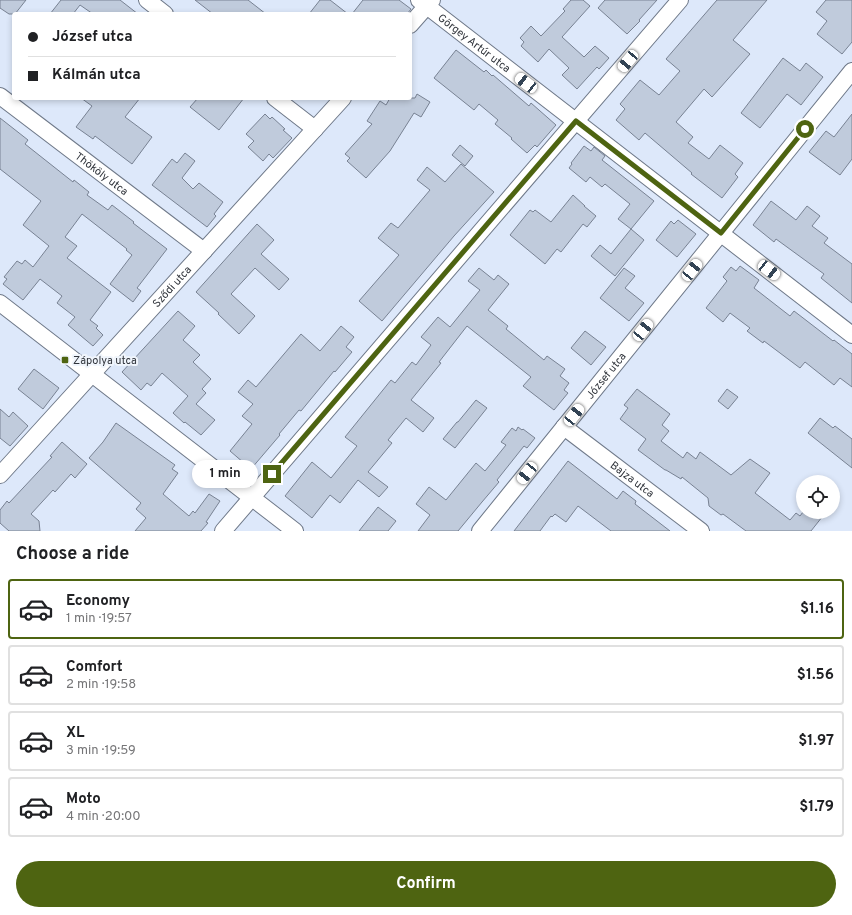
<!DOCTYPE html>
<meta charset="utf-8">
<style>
:root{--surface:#fff;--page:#f6f6f6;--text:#202124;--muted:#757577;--line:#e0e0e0;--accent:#4e6411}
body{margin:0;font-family:Overpass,sans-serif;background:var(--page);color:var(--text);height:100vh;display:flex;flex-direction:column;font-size:15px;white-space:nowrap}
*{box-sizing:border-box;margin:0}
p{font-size:13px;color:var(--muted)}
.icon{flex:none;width:22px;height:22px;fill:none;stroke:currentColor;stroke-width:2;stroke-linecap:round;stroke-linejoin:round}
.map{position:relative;height:531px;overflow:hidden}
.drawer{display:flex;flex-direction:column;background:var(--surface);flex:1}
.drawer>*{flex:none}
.top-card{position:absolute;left:12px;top:12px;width:400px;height:88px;border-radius:4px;box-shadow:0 2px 6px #0003;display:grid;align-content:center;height:88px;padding:0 16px;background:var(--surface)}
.controls{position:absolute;left:796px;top:475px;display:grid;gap:8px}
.controls a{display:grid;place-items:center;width:44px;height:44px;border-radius:50%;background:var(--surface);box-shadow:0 2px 6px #0003;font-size:20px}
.end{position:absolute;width:18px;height:18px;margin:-9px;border:5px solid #4e6411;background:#fff;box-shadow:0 0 0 2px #fff}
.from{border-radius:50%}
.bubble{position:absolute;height:28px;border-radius:14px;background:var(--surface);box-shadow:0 2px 6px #0003;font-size:13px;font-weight:700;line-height:28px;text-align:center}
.car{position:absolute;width:12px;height:24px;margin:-12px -6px;border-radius:5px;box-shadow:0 0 3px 1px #0007;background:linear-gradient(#fff 24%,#345 0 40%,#fff 0 76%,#345 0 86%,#fff 0)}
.top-card b{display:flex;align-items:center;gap:14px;height:38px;font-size:15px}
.top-card b+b{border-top:1px solid var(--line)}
.top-card i{width:10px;height:10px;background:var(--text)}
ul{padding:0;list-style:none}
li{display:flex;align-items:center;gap:12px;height:60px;margin:0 8px 6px;padding:0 8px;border:2px solid var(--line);border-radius:4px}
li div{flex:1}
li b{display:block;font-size:15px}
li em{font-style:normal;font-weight:700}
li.active{border-color:var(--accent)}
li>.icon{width:36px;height:36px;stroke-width:1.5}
h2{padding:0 16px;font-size:18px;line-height:48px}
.cta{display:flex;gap:8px;margin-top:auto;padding:8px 16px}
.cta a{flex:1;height:46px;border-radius:24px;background:var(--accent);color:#fff;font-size:16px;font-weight:700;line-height:46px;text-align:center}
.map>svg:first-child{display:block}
.building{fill:#c0cbdc;stroke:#788293}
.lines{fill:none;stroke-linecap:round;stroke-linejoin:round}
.minor-casing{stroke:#6f7989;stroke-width:18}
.minor{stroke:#fff;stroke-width:16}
.route{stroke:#4e6411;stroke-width:5}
.poi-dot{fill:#4e6411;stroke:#f0f5fc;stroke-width:1.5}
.labels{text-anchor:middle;stroke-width:4;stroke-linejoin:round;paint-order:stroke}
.street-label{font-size:11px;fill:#30343b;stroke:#f0f5fc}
.poi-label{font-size:11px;fill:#30343b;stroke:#f0f5fc;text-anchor:start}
</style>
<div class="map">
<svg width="852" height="531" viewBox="0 0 852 531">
<rect width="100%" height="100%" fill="#dde8fa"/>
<!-- building -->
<path class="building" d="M0 0H26L15 14H9L0 8Z
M61 0H120L138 14H93L80 5 73 14H50Z
M195 0H248L266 14H213Z
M320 0H330L348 14H309Z
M363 0H399L411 9 407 14H352Z
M571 0H583L590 6 562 37 584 57 595 46 609 58 599 69 597 67 577 89 562 75 569 68 549 49 538 62 521 46 524 42 520 38 531 26 541 36 565 11 563 9Z
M605 0H657L639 20 640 21 627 34 598 8Z
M717 0H767L733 40 750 54 712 97 704 89 676 122 693 137 688 143 709 159 720 145 743 163 735 174 738 177 722 198 691 174 692 173 645 133 639 140 616 120 625 109 620 104 640 80 659 95 680 71 666 59Z
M826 0H852V42L842 54 817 34 827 21 816 12Z
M456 50 484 72 486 70 492 76 493 75 529 106 531 103 556 125 537 147 535 145 527 153 511 139 512 138 495 124 498 120 479 104 474 110 434 78Z
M783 58 800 71 806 63 823 77 801 105 787 94 760 128 741 113Z
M417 94 430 102 421 117 414 113 390 151 366 178 347 161 350 158 345 154 372 124 367 121 380 101 386 105 390 98H415Z
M81 98H140L125 117 152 137 132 164 95 136 93 139 76 127 92 106Z
M198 98H244L219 130 190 107Z
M265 114 270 119 272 117 285 129 283 130 292 138 273 158 269 154 263 161 248 147 254 141 246 134Z
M852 114V159L840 175 809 152 826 131 834 137Z
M0 118 28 140 25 144 73 182 74 180 89 192 87 195 108 210 112 205 134 222 133 223 167 249 137 288 141 291 133 302 110 284 132 255 126 250 127 249 82 214 65 237 77 246 67 258 111 292 90 320 98 326 96 328 103 335 93 346 68 325 75 317 57 303 62 296 40 279 23 300 3 284 7 279 4 277 17 261 22 264 25 260 33 267 49 246 23 225 41 201 0 169Z
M460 145 473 156 465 166 452 155Z
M584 146 591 151 594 147 605 156 602 160 654 201 631 229 618 219 630 204 605 184 602 187 590 177 586 182 569 168 572 164 571 163Z
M185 153 195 161 182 178 193 189 199 183 223 202 214 214 216 216 207 227 152 185 172 159 177 163Z
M461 164 494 192 454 236 382 321 359 301 399 255 378 238 391 223 398 228 430 190 417 180 427 167 445 182Z
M573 195 585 206H584L596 216 587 227 583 224 561 252 557 249 545 264 510 235 530 210 533 212 535 210 551 222Z
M771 201 796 220 807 206 820 216 812 226 828 238 824 243 852 264V303L821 278 824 274 776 239 774 242 753 225Z
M678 220 696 234 677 257 656 240 671 221 674 224Z
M257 224 274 240 261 254 289 279 279 290 255 268 231 294 255 316 239 334 218 314 219 313 196 292Z
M631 229 644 240 615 276 591 256 600 245 611 254Z
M740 266 759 280 754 288 790 316 794 311 833 341 834 340 852 354V387L840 378 834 385 805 362 800 368 764 341 763 343 747 331 750 328 730 313 723 322 706 308 727 281 723 277 731 267 736 271Z
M479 268 494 280 498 275 509 284 488 310 508 326 506 329 544 360 547 356 565 369 560 376 569 383 564 390 568 393 554 410 523 386 531 377 467 326 439 362 441 363 411 400 434 418 423 432 406 418 388 440 392 443 368 472 388 487 379 497 358 480 340 503 330 495 312 518 285 496 312 462 331 478 357 446 345 437 391 380 395 383 412 362 416 365 431 345 421 337 438 317 450 327 480 290 468 281Z
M624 268 635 276 625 288 644 303 629 321 600 298Z
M178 311 195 326 183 340 200 355 193 362 211 379 202 389 206 393 196 404 215 420 201 435 185 422 184 423 173 413 188 396 162 373 151 386 147 383 141 390 122 372Z
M341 326 354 337 346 347 352 352 335 372 334 371 301 411 299 410 279 434 280 435 251 469 230 451 252 424 242 416 253 404 238 392 248 380 256 387 301 334 320 351Z
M585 331 606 347 591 365 571 348Z
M34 369 59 388 43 409 18 389Z
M637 389 670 414 662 425 669 431 661 441 683 458 687 452 696 459 700 452 731 475 750 459 770 473 755 493 790 520 796 513 800 516 803 512H826L811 531H746L723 514 721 515 709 506 708 498 682 477 681 479 666 470H665L638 450 646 439 620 419 628 408 624 405Z
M727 389 738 397 728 409 718 401Z
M476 400 487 408 455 448 443 439 457 422H458Z
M0 409 9 417 13 412 28 426 10 446 0 438Z
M820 418 833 428 835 426 852 439V468L808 433Z
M116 423 175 465 172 469 178 473 163 494 189 516 193 511 195 513 209 494 220 501 206 522 208 523 201 531H135L146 518 136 509 141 503 89 458 103 442Z
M518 427 522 430 523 429 535 438 527 448 524 446 497 480 499 482 482 502 458 531H418L430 515 416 504 429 487 446 500 476 463 485 471 506 445 501 442 512 428 516 431Z
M62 442 87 464 75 478 71 474 55 492 53 490 31 514 39 521 40 531H9L0 523V510L7 501 9 503 52 457 50 456Z
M568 461 617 499 623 491 636 501 635 504 670 531H611L578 506 566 522 555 514 552 517 551 516 540 531H514Z
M378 507 396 521 388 531H359Z"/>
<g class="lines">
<!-- minor casing -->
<g class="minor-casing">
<g id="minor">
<path d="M147 0 165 14"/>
<path id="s1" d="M419 0 852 335"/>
<path d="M410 25 432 0"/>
<path id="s2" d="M0 96 204 251"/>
<path d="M275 98 315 129"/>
<path d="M0 303 295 531"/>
<path id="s3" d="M564 427 701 531"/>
<path id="s4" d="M0 475 343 98"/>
<path d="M223 531 680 0"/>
<path id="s5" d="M480 531 852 71"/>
</g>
</g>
<!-- minor -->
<use href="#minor" class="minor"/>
</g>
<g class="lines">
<!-- route -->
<path class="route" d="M272 474 576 121 721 233 805 129"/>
</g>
<!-- markers -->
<rect class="poi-dot" x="61" y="356" width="8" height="8" rx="2"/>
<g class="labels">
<!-- street labels -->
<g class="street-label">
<text dy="4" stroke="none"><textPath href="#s1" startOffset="70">Görgey Artúr utca</textPath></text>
<text dy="4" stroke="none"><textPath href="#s2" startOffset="128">Thököly utca</textPath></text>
<text dy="4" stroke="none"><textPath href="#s4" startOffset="255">Sződi utca</textPath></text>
<text dy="4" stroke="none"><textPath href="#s5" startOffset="200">József utca</textPath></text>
<text dy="4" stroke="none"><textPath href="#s3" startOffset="86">Bajza utca</textPath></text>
</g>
<!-- poi labels -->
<g class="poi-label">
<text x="73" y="364">Zápolya utca</text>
</g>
</g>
</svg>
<div class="controls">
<a><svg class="icon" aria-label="locate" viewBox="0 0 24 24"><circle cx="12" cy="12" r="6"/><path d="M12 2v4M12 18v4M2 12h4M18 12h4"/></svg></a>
</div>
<i class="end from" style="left:805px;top:129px"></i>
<i class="end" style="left:272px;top:474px"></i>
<div class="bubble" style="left:192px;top:460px;width:66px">1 min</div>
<i class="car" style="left:628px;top:61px;rotate:220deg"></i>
<i class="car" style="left:526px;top:83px;rotate:308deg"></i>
<i class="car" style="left:692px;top:270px;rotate:39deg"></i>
<i class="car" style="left:769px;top:270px;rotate:128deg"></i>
<i class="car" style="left:643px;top:330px;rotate:39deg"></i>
<i class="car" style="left:574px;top:415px;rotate:39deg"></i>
<i class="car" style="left:527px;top:473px;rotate:219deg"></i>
<div class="top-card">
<b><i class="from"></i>József utca</b>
<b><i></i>Kálmán utca</b>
</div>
</div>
<section class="drawer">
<h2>Choose a ride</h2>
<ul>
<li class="active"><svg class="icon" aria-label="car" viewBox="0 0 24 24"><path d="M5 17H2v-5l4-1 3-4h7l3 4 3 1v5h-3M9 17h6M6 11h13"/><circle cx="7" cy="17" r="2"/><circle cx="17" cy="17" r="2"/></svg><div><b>Economy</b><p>1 min · 19:57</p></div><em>$1.16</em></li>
<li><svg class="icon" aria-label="car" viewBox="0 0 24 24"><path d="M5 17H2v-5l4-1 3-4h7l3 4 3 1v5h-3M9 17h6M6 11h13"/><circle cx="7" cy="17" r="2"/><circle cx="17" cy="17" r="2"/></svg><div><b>Comfort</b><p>2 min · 19:58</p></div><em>$1.56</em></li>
<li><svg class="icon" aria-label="car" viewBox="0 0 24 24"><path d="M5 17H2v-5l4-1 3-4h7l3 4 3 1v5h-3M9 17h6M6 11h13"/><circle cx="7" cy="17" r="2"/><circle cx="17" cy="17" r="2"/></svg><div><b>XL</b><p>3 min · 19:59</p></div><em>$1.97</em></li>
<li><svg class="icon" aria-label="car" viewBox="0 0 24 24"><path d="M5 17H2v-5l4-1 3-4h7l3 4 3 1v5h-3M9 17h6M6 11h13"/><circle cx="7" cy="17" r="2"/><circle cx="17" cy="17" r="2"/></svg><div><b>Moto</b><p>4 min · 20:00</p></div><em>$1.79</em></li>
</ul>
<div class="cta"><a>Confirm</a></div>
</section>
